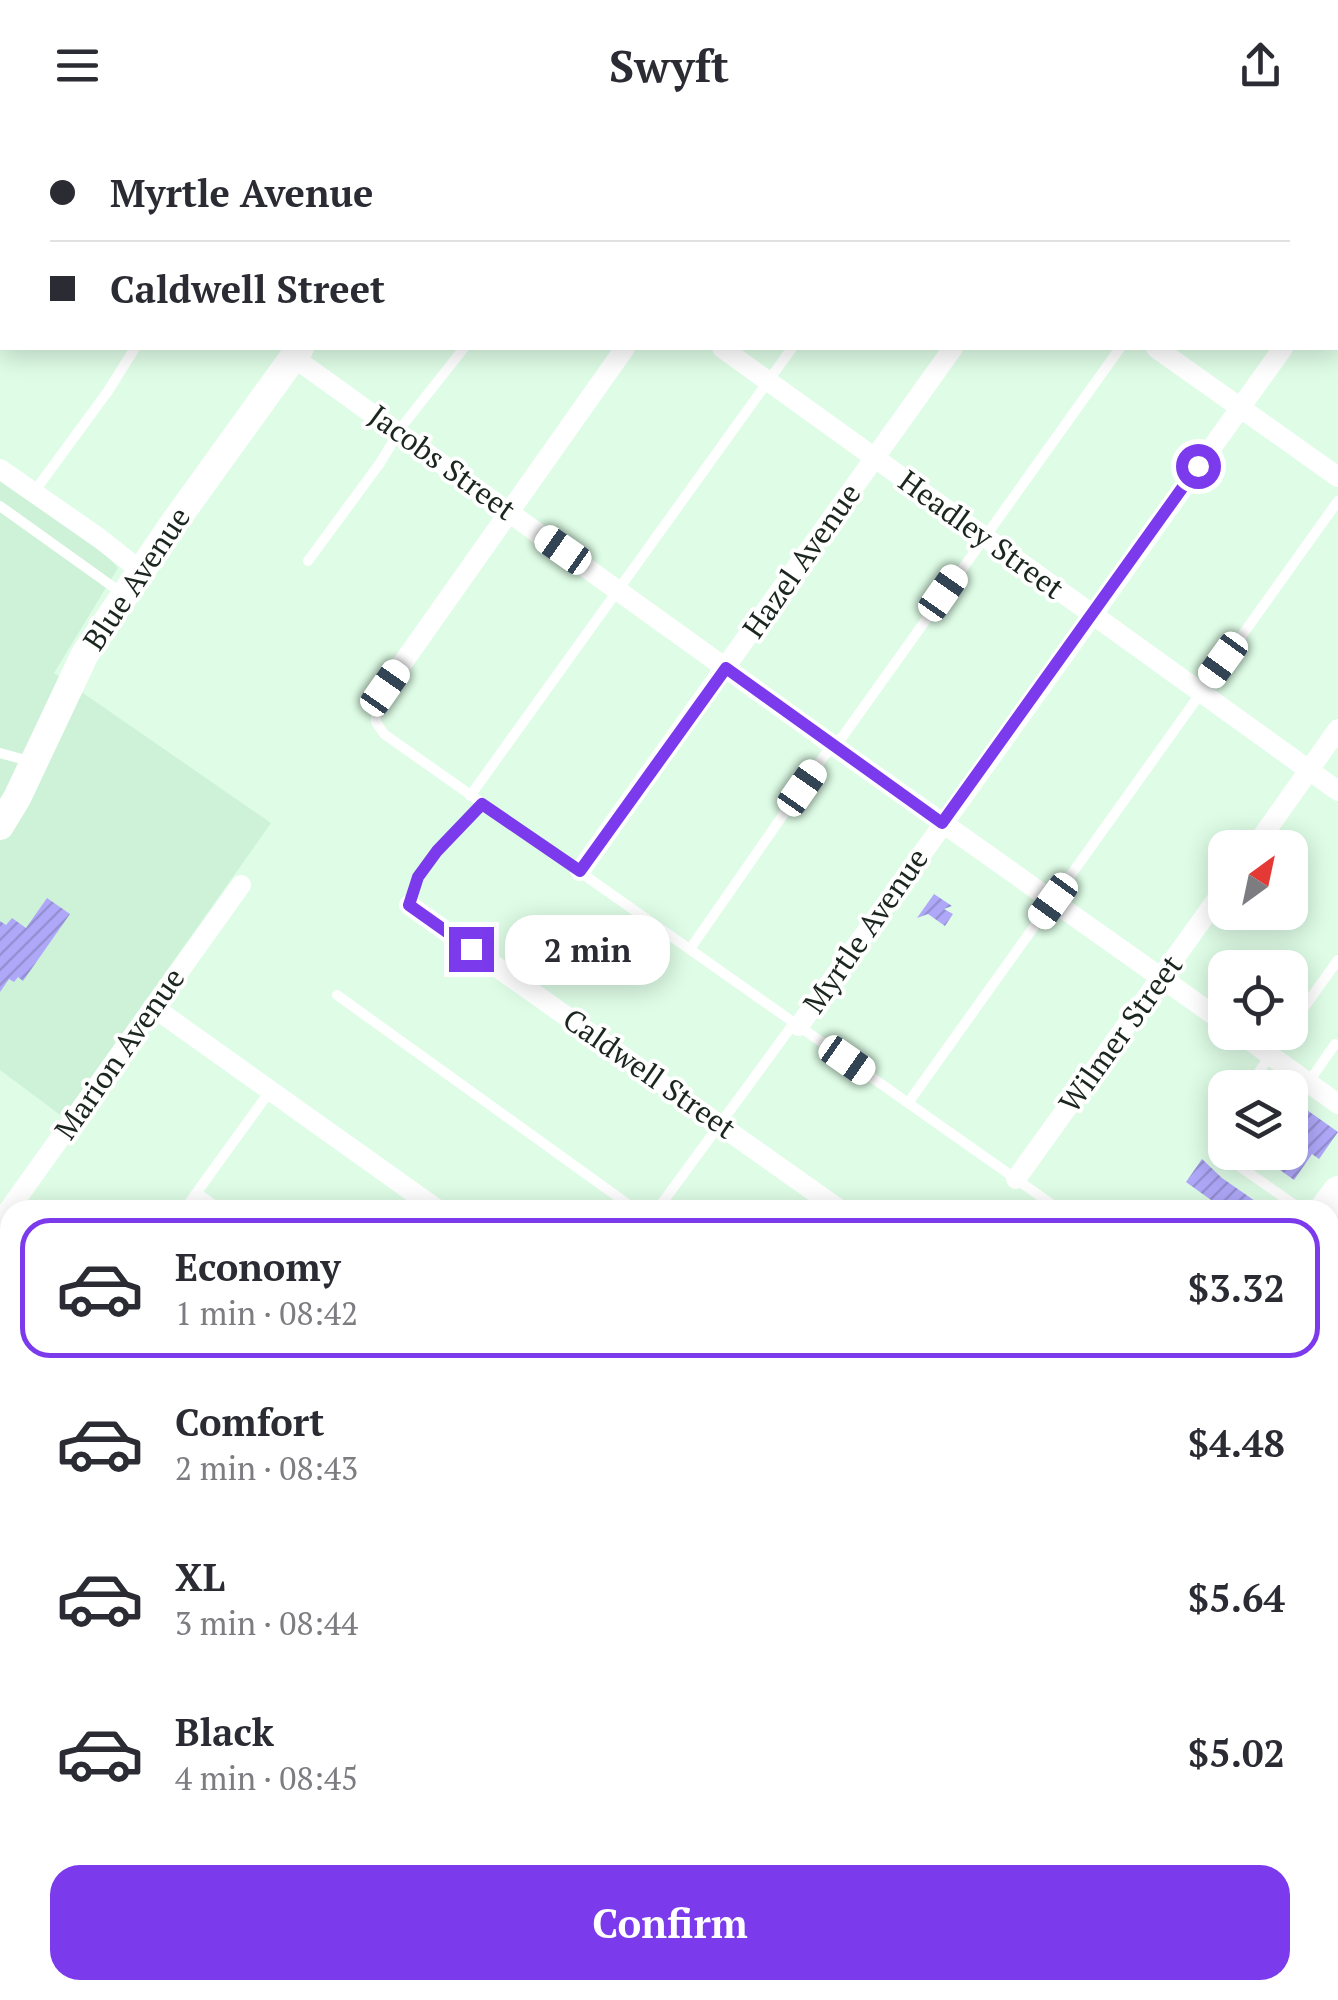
<!DOCTYPE html>
<meta charset="utf-8">
<style>
:root{--surface:#fff;--page:#f7f7f7;--text:#2b2b33;--muted:#7c7c81;--line:#e1e1e2;--accent:#7c3aed}
body{margin:0;font-family:"PT Serif",serif;background:var(--page);color:var(--text);height:100vh;display:flex;flex-direction:column;font-size:38px;white-space:nowrap}
*{box-sizing:border-box;margin:0}
p{font-size:32px;color:var(--muted)}
.icon{flex:none;width:55px;height:55px;fill:none;stroke:currentColor;stroke-width:2;stroke-linecap:round;stroke-linejoin:round}
.map{position:relative;flex:1;overflow:hidden}
.sheet{position:absolute;left:0px;top:1070px;width:1340px;height:800px;display:flex;flex-direction:column;background:var(--surface);border-radius:30px 30px 0 0;box-shadow:0 5px 25px #0003}
.sheet>*{flex:none}
.banner{position:absolute;left:0px;top:0px;width:1340px;height:220px;box-shadow:0 5px 25px #0003;display:grid;align-content:center;height:220px;padding:0 50px;background:var(--surface)}
.needle{width:65px;rotate:33deg}
.fabs{position:absolute;left:1208px;top:700px;display:grid;gap:20px}
.fabs a{display:grid;place-items:center;width:100px;height:100px;border-radius:20px;background:var(--surface);box-shadow:0 5px 25px #0003;font-size:50px}
.end{position:absolute;width:45px;height:45px;margin:-22px;border:12px solid #7c3aed;background:#fff;box-shadow:0 0 0 5px #fff}
.from{border-radius:50%}
.bubble{position:absolute;height:70px;border-radius:30px;background:var(--surface);box-shadow:0 5px 25px #0003;font-size:32px;font-weight:700;line-height:70px;text-align:center}
.car{position:absolute;width:30px;height:60px;margin:-30px -15px;border-radius:12px;box-shadow:0 0 8px 2px #0007;background:linear-gradient(#fff 24%,#345 0 40%,#fff 0 76%,#345 0 86%,#fff 0)}
.banner b{display:flex;align-items:center;gap:35px;height:95px;font-size:38px}
.banner b+b{border-top:2px solid var(--line)}
.banner i{width:25px;height:25px;background:var(--text)}
ul{padding:18px 0 0;list-style:none}
li{display:flex;align-items:center;gap:30px;height:140px;margin:0 20px 15px;padding:0 30px;border:5px solid transparent;border-radius:30px}
li div{flex:1}
li b{display:block;font-size:38px}
li em{font-style:normal;font-weight:700}
li.current{border-color:var(--accent)}
li>.icon{width:90px;height:90px;stroke-width:1.5}
.primary-button{display:flex;gap:20px;margin-top:auto;padding:20px 50px}
.primary-button a{flex:1;height:115px;border-radius:30px;background:var(--accent);color:#fff;font-size:40px;font-weight:700;line-height:115px;text-align:center}
header{display:flex;justify-content:space-between;align-items:center;height:130px;padding:0 50px;background:var(--surface);font-size:45px;font-weight:700}
.map>svg:first-child{display:block}
.built{fill:#cdf2d8}
.building{fill:url(#building-hatch)}
.lines{fill:none;stroke-linecap:round;stroke-linejoin:round}
.lane{stroke:#fff;stroke-width:10}
.street{stroke:#fff;stroke-width:20}
.secondary{stroke:#fff;stroke-width:28}
.primary{stroke:#fff;stroke-width:30}
.route{stroke:#7c3aed;stroke-width:12}
.labels{text-anchor:middle;stroke-width:8;stroke-linejoin:round;paint-order:stroke}
.street-label{font-size:30px;fill:#1b261f;stroke:#fff}
</style>
<header><svg class="icon" aria-label="menu" viewBox="0 0 24 24"><path d="M4 6h16M4 12h16M4 18h16"/></svg>Swyft<svg class="icon" aria-label="share" viewBox="0 0 24 24"><path d="M12 15V3M7 8l5-5 5 5M5 13v7h14v-7"/></svg></header>
<div class="map">
<svg width="1338" height="1870" viewBox="0 0 1338 1870">
<defs>
<pattern id="building-hatch" width="6" height="6" patternUnits="userSpaceOnUse" patternTransform="scale(2.5)"><rect width="6" height="6" fill="#afa8f9"/><path d="M-1 1l2-2M0 6l6-6M5 7l2-2" fill="none" stroke="#9690d5"/></pattern>
</defs>
<rect width="100%" height="100%" fill="#defce6"/>
<!-- built -->
<path class="built" d="M0 349 99 417 118 438 54 543 271 693 63 987 0 940Z"/>
<!-- building -->
<path class="building" d="M934 764 952 776 944 779 953 784 945 796 928 784 917 788Z
M47 768 70 784 23 851 18 847 14 852 9 849 0 862V791L6 795 12 788 26 798Z
M1290 968 1338 1002 1319 1029 1312 1024 1294 1050 1255 1022H1290Z
M1202 1029 1222 1048 1268 1080H1225L1186 1052Z"/>
<g class="lines">
<!-- lane -->
<path class="lane" d="M287 2 289 0
M615 2 617 0
M949 2 951 0
M1276 2 1277 0
M34 362 108 261 135 218
M0 376 123 464
M308 431 380 333 403 295 464 218
M376 575V592L384 604 1060 1080
M0 623 33 632
M470 666 792 218
M409 775 418 747 437 721 482 674
M690 819 824 626 843 606 1120 218
M337 865 636 1080
M1290 897 1338 830
M1308 953 1335 914
M1248 958 1286 902
M908 973 1338 371
M1225 1002 1221 1017 1225 1022
M1226 1022 1236 1034 1302 1080
M197 1063 221 1080
M184 1080 270 961
M657 1080 794 893
M1330 1237 1338 1243
M1330 1265 1338 1254
M1330 1297 1338 1290
M0 1333 10 1319
M0 1566 10 1573
M1330 1586 1338 1581
M1330 1603 1338 1613
M1330 1807 1338 1813
M410 1860 424 1870
M289 1870 296 1860
M1158 1870 1164 1860"/>
<!-- street -->
<path class="street" d="M413 0 416 2
M845 0 848 2
M130 2 132 0
M787 2 789 0
M1109 2 1111 0
M1338 141V140
M0 182 2 179
M722 218 1338 661
M1156 218 1338 347
M293 227 834 616 1225 893
M0 339 99 408 141 441
M376 575 385 558 625 218
M1254 718 1338 599
M580 741 953 218
M409 775 840 1080
M153 877 438 1080
M799 896 1283 218
M1238 902 1338 974
M1016 1049 1225 758
M0 1092 241 755
M0 1404 10 1411
M1330 1706 1338 1712
M0 1727 10 1734
M1330 1841 1338 1830
M187 1860 201 1870
M639 1860 653 1870
M1191 1860 1204 1870
M8 1870 15 1860
M977 1870 984 1860
M1310 1870 1317 1860"/>
<!-- secondary -->
<path class="secondary" d="M453 2 455 0
M0 696 17 668 85 524 171 397 300 218
M1330 1437 1338 1433"/>
<!-- primary -->
<path class="primary" d="M1324 1080 1338 1061
M762 1870 769 1860"/>
</g>
<g class="lines">
<!-- route -->
<path class="route" d="M471 819 409 775 418 747 437 721 482 674 580 741 726 538 942 693 1198 336"/>
</g>
<g class="labels">
<!-- street labels -->
<g class="street-label">
<text transform="translate(442 333) rotate(36)" y="10">Jacobs Street</text>
<text transform="translate(981 405) rotate(36)" y="10">Headley Street</text>
<text transform="translate(802 431) rotate(-55)" y="10">Hazel Avenue</text>
<text transform="translate(137 449) rotate(-56)" y="10">Blue Avenue</text>
<text transform="translate(866 801) rotate(-55)" y="10">Myrtle Avenue</text>
<text transform="translate(1121 904) rotate(-54)" y="10">Wilmer Street</text>
<text transform="translate(120 924) rotate(-55)" y="10">Marion Avenue</text>
<text transform="translate(649 944) rotate(35)" y="10">Caldwell Street</text>
</g>
</g>
</svg>
<div class="fabs">
<a><svg class="needle" viewBox="-14 -14 28 28"><path d="M0-13l5 13h-10z" fill="#e53935"/><path d="M0 13l5-13h-10z" fill="#7c7c81"/></svg></a>
<a><svg class="icon" aria-label="locate" viewBox="0 0 24 24"><circle cx="12" cy="12" r="6"/><path d="M12 2v4M12 18v4M2 12h4M18 12h4"/></svg></a>
<a><svg class="icon" aria-label="layers" viewBox="0 0 24 24"><path d="M12 4l9 5-9 5-9-5zM3 14l9 5 9-5"/></svg></a>
</div>
<i class="end from" style="left:1198px;top:336px"></i>
<i class="end" style="left:471px;top:819px"></i>
<div class="bubble" style="left:505px;top:785px;width:165px">2 min</div>
<i class="car" style="left:563px;top:420px;rotate:305deg"></i>
<i class="car" style="left:943px;top:463px;rotate:35deg"></i>
<i class="car" style="left:1223px;top:530px;rotate:216deg"></i>
<i class="car" style="left:385px;top:558px;rotate:35deg"></i>
<i class="car" style="left:802px;top:658px;rotate:35deg"></i>
<i class="car" style="left:1053px;top:771px;rotate:216deg"></i>
<i class="car" style="left:847px;top:930px;rotate:125deg"></i>
<div class="banner">
<b><i class="from"></i>Myrtle Avenue</b>
<b><i></i>Caldwell Street</b>
</div>
<section class="sheet">
<ul>
<li class="current"><svg class="icon" aria-label="car" viewBox="0 0 24 24"><path d="M5 17H2v-5l4-1 3-4h7l3 4 3 1v5h-3M9 17h6M6 11h13"/><circle cx="7" cy="17" r="2"/><circle cx="17" cy="17" r="2"/></svg><div><b>Economy</b><p>1 min · 08:42</p></div><em>$3.32</em></li>
<li><svg class="icon" aria-label="car" viewBox="0 0 24 24"><path d="M5 17H2v-5l4-1 3-4h7l3 4 3 1v5h-3M9 17h6M6 11h13"/><circle cx="7" cy="17" r="2"/><circle cx="17" cy="17" r="2"/></svg><div><b>Comfort</b><p>2 min · 08:43</p></div><em>$4.48</em></li>
<li><svg class="icon" aria-label="car" viewBox="0 0 24 24"><path d="M5 17H2v-5l4-1 3-4h7l3 4 3 1v5h-3M9 17h6M6 11h13"/><circle cx="7" cy="17" r="2"/><circle cx="17" cy="17" r="2"/></svg><div><b>XL</b><p>3 min · 08:44</p></div><em>$5.64</em></li>
<li><svg class="icon" aria-label="car" viewBox="0 0 24 24"><path d="M5 17H2v-5l4-1 3-4h7l3 4 3 1v5h-3M9 17h6M6 11h13"/><circle cx="7" cy="17" r="2"/><circle cx="17" cy="17" r="2"/></svg><div><b>Black</b><p>4 min · 08:45</p></div><em>$5.02</em></li>
</ul>
<div class="primary-button"><a>Confirm</a></div>
</section>
</div>
